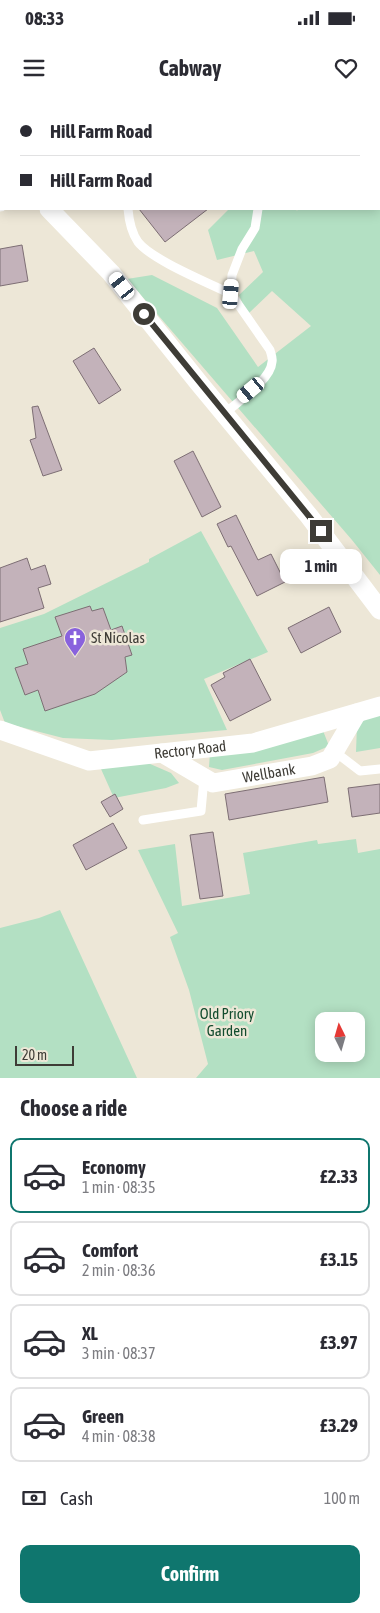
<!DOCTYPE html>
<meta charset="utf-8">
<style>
:root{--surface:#fff;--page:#f7f7f7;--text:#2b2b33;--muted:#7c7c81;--line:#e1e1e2;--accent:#0f766e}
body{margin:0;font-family:"Asap Condensed",sans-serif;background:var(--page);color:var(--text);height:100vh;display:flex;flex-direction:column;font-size:19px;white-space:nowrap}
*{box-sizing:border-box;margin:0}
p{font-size:16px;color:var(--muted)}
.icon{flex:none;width:28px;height:28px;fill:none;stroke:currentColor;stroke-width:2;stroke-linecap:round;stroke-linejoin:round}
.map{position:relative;height:978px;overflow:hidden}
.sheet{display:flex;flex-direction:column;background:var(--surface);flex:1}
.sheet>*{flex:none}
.hud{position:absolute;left:0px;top:0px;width:380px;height:110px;box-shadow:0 2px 12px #0003;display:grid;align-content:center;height:110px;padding:0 20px;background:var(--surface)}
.needle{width:32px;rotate:355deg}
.fabs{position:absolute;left:315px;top:912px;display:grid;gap:10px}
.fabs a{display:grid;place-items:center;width:50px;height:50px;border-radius:10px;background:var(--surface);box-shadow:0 2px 12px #0003;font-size:25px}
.scale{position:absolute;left:15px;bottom:12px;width:59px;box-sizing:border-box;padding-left:5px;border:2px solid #3e3c36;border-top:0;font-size:14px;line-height:18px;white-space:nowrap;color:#3e3c36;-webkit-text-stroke:4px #ede7d7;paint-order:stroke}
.end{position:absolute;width:22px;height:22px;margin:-11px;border:6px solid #3e3c36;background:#fff;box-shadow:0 0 0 2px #fff}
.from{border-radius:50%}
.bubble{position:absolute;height:35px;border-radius:10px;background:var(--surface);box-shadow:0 2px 12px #0003;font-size:16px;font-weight:700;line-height:35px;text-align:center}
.car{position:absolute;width:15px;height:30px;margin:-15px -8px;border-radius:6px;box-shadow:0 0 4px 1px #0007;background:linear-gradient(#fff 24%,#345 0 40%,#fff 0 76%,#345 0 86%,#fff 0)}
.hud b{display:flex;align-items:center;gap:18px;height:48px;font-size:19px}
.hud b+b{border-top:1px solid var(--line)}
.hud i{width:12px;height:12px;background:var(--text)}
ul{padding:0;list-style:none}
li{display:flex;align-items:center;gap:15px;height:75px;margin:0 10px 8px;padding:0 10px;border:2px solid var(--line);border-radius:10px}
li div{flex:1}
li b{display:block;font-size:19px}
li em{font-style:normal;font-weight:700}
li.on{border-color:var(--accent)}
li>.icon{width:45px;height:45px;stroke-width:1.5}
h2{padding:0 20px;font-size:22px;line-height:60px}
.pay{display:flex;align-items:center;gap:12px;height:55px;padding:0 20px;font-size:19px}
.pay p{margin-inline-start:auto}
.action{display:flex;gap:10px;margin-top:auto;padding:10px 20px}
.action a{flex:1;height:58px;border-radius:10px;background:var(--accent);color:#fff;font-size:20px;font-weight:700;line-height:58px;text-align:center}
.status{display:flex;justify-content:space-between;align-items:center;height:35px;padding:0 25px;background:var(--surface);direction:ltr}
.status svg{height:14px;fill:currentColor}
header{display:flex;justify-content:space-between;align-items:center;height:65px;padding:0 20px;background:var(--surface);font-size:22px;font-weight:700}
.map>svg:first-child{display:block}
.green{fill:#b3e0c3;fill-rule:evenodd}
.building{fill:#c3b2ba;stroke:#7d6e74}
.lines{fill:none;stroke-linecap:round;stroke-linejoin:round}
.lane{stroke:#fff;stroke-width:9}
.street{stroke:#fff;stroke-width:19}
.route{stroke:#3e3c36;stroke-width:6}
.labels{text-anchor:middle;stroke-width:5;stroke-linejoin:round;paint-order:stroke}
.poi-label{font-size:15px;fill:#3e3c36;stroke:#ede7d7;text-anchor:start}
.street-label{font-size:15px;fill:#3e3c36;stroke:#ede7d7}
.park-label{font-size:15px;fill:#124c2e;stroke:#ede7d7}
</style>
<div class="status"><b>08:33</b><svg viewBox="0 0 49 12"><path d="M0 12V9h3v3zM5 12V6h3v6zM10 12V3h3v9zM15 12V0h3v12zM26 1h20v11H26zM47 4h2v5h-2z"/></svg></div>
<header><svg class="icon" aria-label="menu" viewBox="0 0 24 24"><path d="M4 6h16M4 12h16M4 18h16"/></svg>Cabway<svg class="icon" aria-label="heart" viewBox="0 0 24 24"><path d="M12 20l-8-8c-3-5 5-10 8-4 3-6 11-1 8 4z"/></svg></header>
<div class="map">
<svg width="380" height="978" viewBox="0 0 380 978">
<rect width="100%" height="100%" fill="#ede7d7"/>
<!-- green -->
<path class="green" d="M379 46H380V475L352 440 127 179 152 175 217 208 258 267 311 226 272 191 247 215 239 195 263 172 254 151 217 160 208 130 229 109H296L297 111 298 109H379Z
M201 431 268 552 204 579 227 630 112 640 63 638 5 623 0 610V528L44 514 149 462V459Z
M380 602V648L356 652 357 625Z
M322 628 329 646 313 653 222 670 209 667 210 653Z
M141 660 171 673 179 683 166 688 114 698 101 669Z
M356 739 358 753 380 749V978H196L208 964 189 890 170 837 178 833 138 750 175 744 182 806 250 794 243 753 317 740 318 744ZM324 921H356V954H324Z
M60 810 137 978H0V828L39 818Z"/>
<!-- building -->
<path class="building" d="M139 109H208L165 142Z
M22 145 28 181 0 186V149Z
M94 248 121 290 99 304 73 261Z
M38 306 62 370 43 376 30 340 36 338 32 307Z
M193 351 221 407 202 417 174 361Z
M236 415 258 460 271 454 285 482 257 496 231 446 228 447 217 424Z
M27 458 31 470 45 465 51 484 38 488 44 508 0 522V468Z
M90 506 92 511 103 508 111 530 122 526 132 555 125 557 127 572 95 594 45 611 38 590 25 595 15 568 28 564 23 549 62 536 55 517Z
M329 507 341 532 301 553 288 528Z
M250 559 271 600 230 621 211 585 225 577 223 573Z
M324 677 328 702 229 720 225 694Z
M380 684V713L352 717 348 688Z
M115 694 123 709 110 717 101 702Z
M113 723 127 748 86 770 73 745Z
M213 732 223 796 200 799 190 735Z"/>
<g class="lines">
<!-- lane -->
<path class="lane" d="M128 109C129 121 131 132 138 142 152 160 209 183 231 194
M224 314C237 302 271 280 272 262 273 258 271 254 270 250L231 194 232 175 242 149 255 128 258 109
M334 651 360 671 380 669
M143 720 201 711 204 678"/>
<!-- street -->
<g class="street">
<path d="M0 41 1 43"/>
<path d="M0 102 1 101"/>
<path d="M49 109 111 173 198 282 309 416 380 510"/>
<path id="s1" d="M0 630 89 661 253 643 380 606"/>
<path id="s2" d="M162 653 213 683 312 666 330 659 357 613"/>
</g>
</g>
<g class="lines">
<!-- route -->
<path class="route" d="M144 214 321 431"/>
</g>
<!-- icons -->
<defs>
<g id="church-pin" transform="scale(1.125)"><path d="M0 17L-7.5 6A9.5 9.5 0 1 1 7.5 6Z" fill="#8962dd" stroke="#ede7d7"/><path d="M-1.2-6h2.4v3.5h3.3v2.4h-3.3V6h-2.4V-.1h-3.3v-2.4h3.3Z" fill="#fff"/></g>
</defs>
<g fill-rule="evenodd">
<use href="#church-pin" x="75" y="538"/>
</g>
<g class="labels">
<!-- poi labels -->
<g class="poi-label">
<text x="91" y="543">St Nicolas</text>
</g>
<!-- street labels -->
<g class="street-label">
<text dy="5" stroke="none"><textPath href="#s1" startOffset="196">Rectory Road</textPath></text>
<text dy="5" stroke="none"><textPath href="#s2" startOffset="116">Wellbank</textPath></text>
</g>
<!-- park labels -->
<g class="park-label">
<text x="227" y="919">Old Priory<tspan x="227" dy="17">Garden</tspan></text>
</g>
</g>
</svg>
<div class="fabs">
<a><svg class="needle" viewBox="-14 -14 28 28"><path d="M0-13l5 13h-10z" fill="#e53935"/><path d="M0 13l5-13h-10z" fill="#7c7c81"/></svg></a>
</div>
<div class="scale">20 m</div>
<i class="end from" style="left:144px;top:214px"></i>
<i class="end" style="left:321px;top:431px"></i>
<div class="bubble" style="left:280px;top:449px;width:82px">1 min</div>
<i class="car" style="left:122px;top:186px;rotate:322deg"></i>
<i class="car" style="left:231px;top:194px;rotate:5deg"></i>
<i class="car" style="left:251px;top:290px;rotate:230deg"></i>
<div class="hud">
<b><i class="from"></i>Hill Farm Road</b>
<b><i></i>Hill Farm Road</b>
</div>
</div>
<section class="sheet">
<h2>Choose a ride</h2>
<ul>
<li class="on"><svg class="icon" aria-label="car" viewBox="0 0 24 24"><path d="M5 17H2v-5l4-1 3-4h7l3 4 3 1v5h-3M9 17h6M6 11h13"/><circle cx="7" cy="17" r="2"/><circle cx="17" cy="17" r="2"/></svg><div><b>Economy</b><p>1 min · 08:35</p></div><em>£2.33</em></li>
<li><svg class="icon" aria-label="car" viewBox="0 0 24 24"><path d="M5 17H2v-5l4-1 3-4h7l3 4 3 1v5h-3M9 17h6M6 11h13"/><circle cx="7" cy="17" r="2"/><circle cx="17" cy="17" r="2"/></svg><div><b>Comfort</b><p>2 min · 08:36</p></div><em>£3.15</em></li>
<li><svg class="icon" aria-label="car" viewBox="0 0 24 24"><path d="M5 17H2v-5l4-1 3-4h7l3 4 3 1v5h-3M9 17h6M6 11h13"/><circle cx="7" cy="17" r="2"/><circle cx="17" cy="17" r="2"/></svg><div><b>XL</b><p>3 min · 08:37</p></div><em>£3.97</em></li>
<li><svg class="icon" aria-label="car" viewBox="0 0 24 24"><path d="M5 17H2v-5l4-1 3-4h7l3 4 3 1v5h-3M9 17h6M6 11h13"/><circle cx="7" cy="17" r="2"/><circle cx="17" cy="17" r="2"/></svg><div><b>Green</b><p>4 min · 08:38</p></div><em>£3.29</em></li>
</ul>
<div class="pay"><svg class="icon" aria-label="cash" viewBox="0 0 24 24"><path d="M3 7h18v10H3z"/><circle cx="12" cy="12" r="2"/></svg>Cash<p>100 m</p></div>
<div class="action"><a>Confirm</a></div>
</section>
